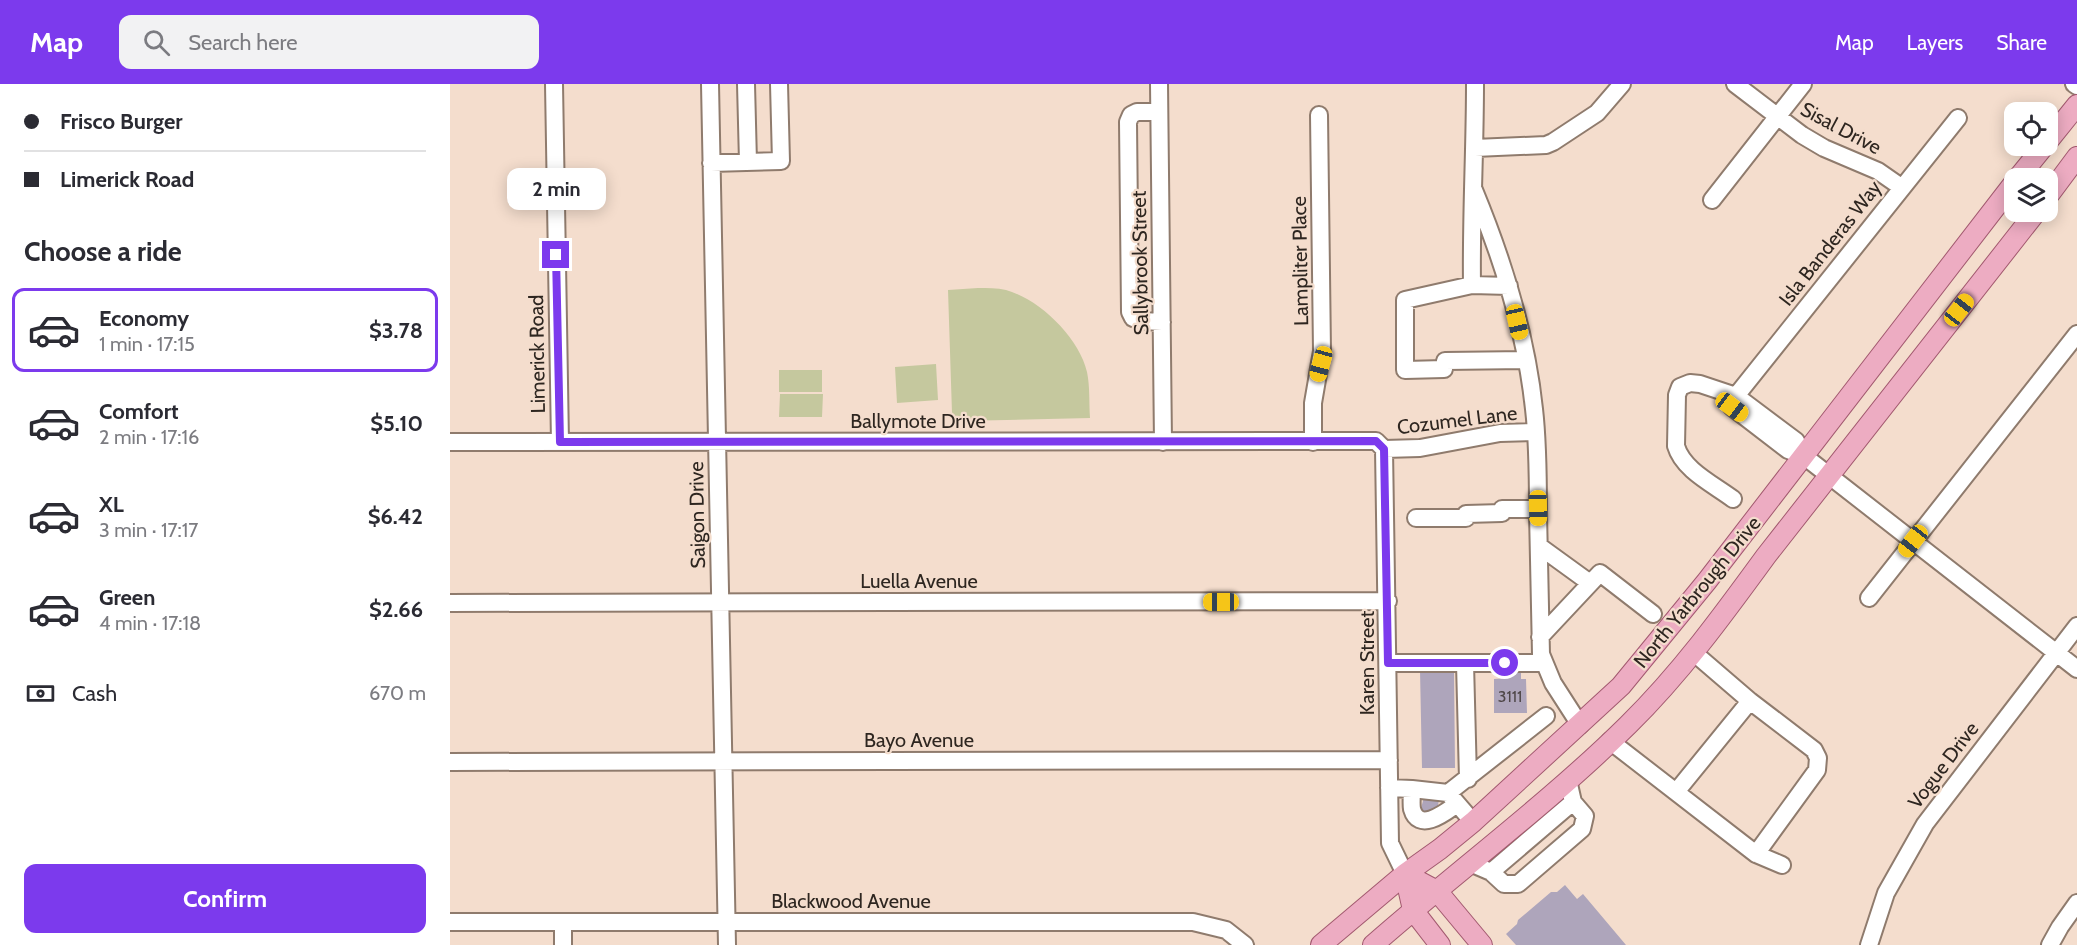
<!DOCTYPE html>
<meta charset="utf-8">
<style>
:root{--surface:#fff;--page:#f2f2f3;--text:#2b2b33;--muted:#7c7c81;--line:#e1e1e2;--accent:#7c3aed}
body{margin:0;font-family:Cabin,sans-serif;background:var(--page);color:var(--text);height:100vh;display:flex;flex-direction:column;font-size:22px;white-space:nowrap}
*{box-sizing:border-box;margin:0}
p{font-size:20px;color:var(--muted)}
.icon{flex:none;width:33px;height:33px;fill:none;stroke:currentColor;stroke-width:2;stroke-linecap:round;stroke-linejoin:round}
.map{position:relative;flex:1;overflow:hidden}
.drawer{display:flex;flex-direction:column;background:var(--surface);width:450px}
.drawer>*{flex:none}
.hud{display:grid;align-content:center;height:132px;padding:0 24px;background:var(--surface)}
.buttons{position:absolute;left:1554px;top:18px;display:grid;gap:12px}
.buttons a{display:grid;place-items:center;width:54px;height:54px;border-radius:12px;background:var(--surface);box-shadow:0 3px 15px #0003;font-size:30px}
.end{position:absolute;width:27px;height:27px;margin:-14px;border:8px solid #7c3aed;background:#fff;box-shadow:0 0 0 3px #fff}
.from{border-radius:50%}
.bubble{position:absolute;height:42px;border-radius:12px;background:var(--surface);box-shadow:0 3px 15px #0003;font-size:20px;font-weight:800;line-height:42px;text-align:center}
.car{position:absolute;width:18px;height:36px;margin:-18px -9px;border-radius:8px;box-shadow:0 0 4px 2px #0007;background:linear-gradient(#f5c518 24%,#345 0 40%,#f5c518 0 76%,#345 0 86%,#f5c518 0)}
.hud b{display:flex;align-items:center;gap:21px;height:57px;font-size:22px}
.hud b+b{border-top:2px solid var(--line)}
.hud i{width:15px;height:15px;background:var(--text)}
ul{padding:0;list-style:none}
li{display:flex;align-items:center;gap:18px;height:84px;margin:0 12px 9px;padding:0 12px;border:3px solid transparent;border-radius:12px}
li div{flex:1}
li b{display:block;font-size:22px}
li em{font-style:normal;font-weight:800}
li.on{border-color:var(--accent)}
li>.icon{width:54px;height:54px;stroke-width:1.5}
h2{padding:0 24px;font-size:27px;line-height:72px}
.pay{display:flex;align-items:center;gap:15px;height:66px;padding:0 24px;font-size:22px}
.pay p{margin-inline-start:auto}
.button{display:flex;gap:12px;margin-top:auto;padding:12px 24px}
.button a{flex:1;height:69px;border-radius:12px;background:var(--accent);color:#fff;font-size:24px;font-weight:800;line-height:69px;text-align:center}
header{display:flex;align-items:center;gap:36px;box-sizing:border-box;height:84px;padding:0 30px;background:var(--accent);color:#fff}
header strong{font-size:28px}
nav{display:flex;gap:33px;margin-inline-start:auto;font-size:21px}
.search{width:420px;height:54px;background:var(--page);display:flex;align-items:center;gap:15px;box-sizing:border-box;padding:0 21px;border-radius:12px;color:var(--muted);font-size:22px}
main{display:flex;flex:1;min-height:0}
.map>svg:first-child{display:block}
.green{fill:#c5c89e}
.building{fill:#aea5bb}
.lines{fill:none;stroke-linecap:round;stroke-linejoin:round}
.minor-casing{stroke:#8f7b6d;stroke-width:20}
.major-casing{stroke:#a2596f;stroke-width:22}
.minor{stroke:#fff;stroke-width:16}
.major{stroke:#edacc2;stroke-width:20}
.route{stroke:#7c3aed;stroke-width:8}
.labels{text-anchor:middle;stroke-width:4.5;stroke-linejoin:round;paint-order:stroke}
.number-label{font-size:16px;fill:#4e4647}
.street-label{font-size:20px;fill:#2e2620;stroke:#f4ddcd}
</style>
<header>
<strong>Map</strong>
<div class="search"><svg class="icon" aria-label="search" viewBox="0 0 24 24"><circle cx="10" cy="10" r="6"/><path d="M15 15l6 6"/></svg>Search here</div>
<nav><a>Map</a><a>Layers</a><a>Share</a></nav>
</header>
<main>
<section class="drawer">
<div class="hud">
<b><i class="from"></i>Frisco Burger</b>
<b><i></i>Limerick Road</b>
</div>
<h2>Choose a ride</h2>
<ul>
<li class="on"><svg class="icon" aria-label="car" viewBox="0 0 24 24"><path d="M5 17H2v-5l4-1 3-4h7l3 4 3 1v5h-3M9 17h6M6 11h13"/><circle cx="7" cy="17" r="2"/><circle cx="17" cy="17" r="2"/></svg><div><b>Economy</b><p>1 min · 17:15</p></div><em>$3.78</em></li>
<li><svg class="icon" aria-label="car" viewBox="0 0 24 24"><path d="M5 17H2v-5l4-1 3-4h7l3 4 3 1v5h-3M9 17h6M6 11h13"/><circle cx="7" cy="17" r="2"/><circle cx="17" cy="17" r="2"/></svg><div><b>Comfort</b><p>2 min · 17:16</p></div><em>$5.10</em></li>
<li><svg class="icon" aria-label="car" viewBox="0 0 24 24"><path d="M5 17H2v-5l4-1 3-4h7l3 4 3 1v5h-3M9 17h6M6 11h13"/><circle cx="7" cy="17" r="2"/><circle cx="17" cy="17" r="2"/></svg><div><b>XL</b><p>3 min · 17:17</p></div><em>$6.42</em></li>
<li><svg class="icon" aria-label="car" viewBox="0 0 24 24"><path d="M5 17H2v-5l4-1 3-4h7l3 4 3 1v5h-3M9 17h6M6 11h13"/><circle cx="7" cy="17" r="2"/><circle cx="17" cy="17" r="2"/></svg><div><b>Green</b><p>4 min · 17:18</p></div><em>$2.66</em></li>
</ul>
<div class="pay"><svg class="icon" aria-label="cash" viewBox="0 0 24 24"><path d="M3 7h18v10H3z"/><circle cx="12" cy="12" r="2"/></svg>Cash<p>670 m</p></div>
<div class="button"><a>Confirm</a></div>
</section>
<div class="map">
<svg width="1627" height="861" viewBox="0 0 1627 861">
<rect width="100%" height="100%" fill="#f4ddcd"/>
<!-- green -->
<path class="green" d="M528 204C537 204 547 204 556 206 589 215 629 253 637 288 640 302 639 319 640 334L510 337 502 329 498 206Z
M486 280 488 316 447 319 445 283Z
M329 286H372V308H329Z
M330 310H373L372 333H329Z"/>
<!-- building -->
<path class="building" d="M970 586H1004L1005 684H972Z
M1059 587H1071V595H1076L1077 629H1044V595L1059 594Z
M974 713 989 716 986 732 970 728Z
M1115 801 1127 815 1133 810 1176 861H1066L1056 850 1067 840 1068 836 1101 808H1107Z"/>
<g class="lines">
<!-- minor casing -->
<g class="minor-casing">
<path id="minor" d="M104 0 110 358
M260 0 277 861
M296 0 298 78
M709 0 713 358
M1285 0 1352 51 1374 64 1428 87 1451 103
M1624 0 1627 2
M709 28H687L681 31 678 38 680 228 683 234 692 237 712 238
M1508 34 1286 312 1282 323 1338 366 1354 372 1627 585
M1025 64 1096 61 1103 58 1147 29 1172 0
M261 79 331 77 329 0
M1024 106C1053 176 1076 249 1084 325 1088 359 1088 394 1088 429 1089 476 1090 523 1091 570L1103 599 1130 641
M1262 116 1353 0
M1022 201C1021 134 1025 67 1025 0
M1059 202 1022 201 955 216V286L994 285 995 277 1076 276
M0 358 926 357 934 365
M863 358V319L872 267 869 31
M934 365 940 759 955 790
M934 365 970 364 1050 349 1086 348
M1283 415C1263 400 1233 386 1226 362L1227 311 1230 303 1240 299 1250 300 1286 312 1346 357 1354 372
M966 434H1016V430L1052 429V425H1088
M1089 462 1140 499
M1419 514 1627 250
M0 519 938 517
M1090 553 1150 489 1203 530
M1243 568 1300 617 1364 666 1368 674 1367 686 1306 770
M938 579H1094
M1015 579 1018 695
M1160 657 1306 770 1332 781
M0 678 939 676
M939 704 962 705 998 709 1023 738
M962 705C962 711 961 719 962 725 969 750 997 727 1007 720
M1226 708 1300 617
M998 709 1096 632
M1020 779 1041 788 1123 718 1118 696
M1041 788 1054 800H1068L1132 745 1135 732 1123 718
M0 838H743L776 846 795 861
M113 838V861
M1419 861 1436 809 1475 740 1627 542
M1600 861 1610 843 1627 819"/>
</g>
<!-- major casing -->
<g class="major-casing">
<path id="major" d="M1598 57 1627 21
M1568 94 1594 62
M1598 112 1627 73
M955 790 987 807 1032 861
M955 790 963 826 990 861
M871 861 955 790 990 765 1023 738 1171 602 1257 497 1564 99
M923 861C1007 787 1098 720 1178 641 1230 590 1273 531 1316 472L1586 128"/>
</g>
<!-- minor -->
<use href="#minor" class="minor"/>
<!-- major -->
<use href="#major" class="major"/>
</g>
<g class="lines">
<!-- route -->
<path class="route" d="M106 171 110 358 926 357 934 365 938 579H1055"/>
</g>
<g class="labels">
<!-- number labels -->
<g class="number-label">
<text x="1060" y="618">3111</text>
</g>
<!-- street labels -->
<g class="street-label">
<text transform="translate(1391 44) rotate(28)" y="7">Sisal Drive</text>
<text transform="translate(1380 159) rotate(-52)" y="7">Isla Banderas Way</text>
<text transform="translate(850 177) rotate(-91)" y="7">Lampliter Place</text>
<text transform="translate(690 179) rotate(-91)" y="7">Sallybrook Street</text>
<text transform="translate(87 270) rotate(-91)" y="7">Limerick Road</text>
<text transform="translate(1007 336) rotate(-7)" y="7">Cozumel Lane</text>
<text x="468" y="344">Ballymote Drive</text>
<text transform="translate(247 431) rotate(-91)" y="7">Saigon Drive</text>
<text x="469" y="504">Luella Avenue</text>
<text transform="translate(1247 508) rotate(-51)" y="7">North Yarbrough Drive</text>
<text transform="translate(917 579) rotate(-90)" y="7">Karen Street</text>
<text x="469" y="663">Bayo Avenue</text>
<text transform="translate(1493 681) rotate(-53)" y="7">Vogue Drive</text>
<text x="401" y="824">Blackwood Avenue</text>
</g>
</g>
</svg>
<div class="buttons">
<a><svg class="icon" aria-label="locate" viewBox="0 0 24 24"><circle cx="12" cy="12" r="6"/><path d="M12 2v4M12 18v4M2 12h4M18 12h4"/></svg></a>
<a><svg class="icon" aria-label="layers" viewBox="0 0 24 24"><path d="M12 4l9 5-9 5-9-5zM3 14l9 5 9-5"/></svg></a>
</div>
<i class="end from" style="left:1055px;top:579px"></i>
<i class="end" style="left:106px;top:171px"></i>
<div class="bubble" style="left:57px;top:84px;width:99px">2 min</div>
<i class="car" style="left:1509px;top:226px;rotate:38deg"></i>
<i class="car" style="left:1067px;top:238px;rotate:167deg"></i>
<i class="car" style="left:871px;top:280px;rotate:195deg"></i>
<i class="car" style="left:1282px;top:323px;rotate:127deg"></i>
<i class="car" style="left:1088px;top:424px;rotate:179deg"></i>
<i class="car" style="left:1463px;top:457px;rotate:218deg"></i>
<i class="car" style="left:771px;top:518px;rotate:270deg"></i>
</div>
</main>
